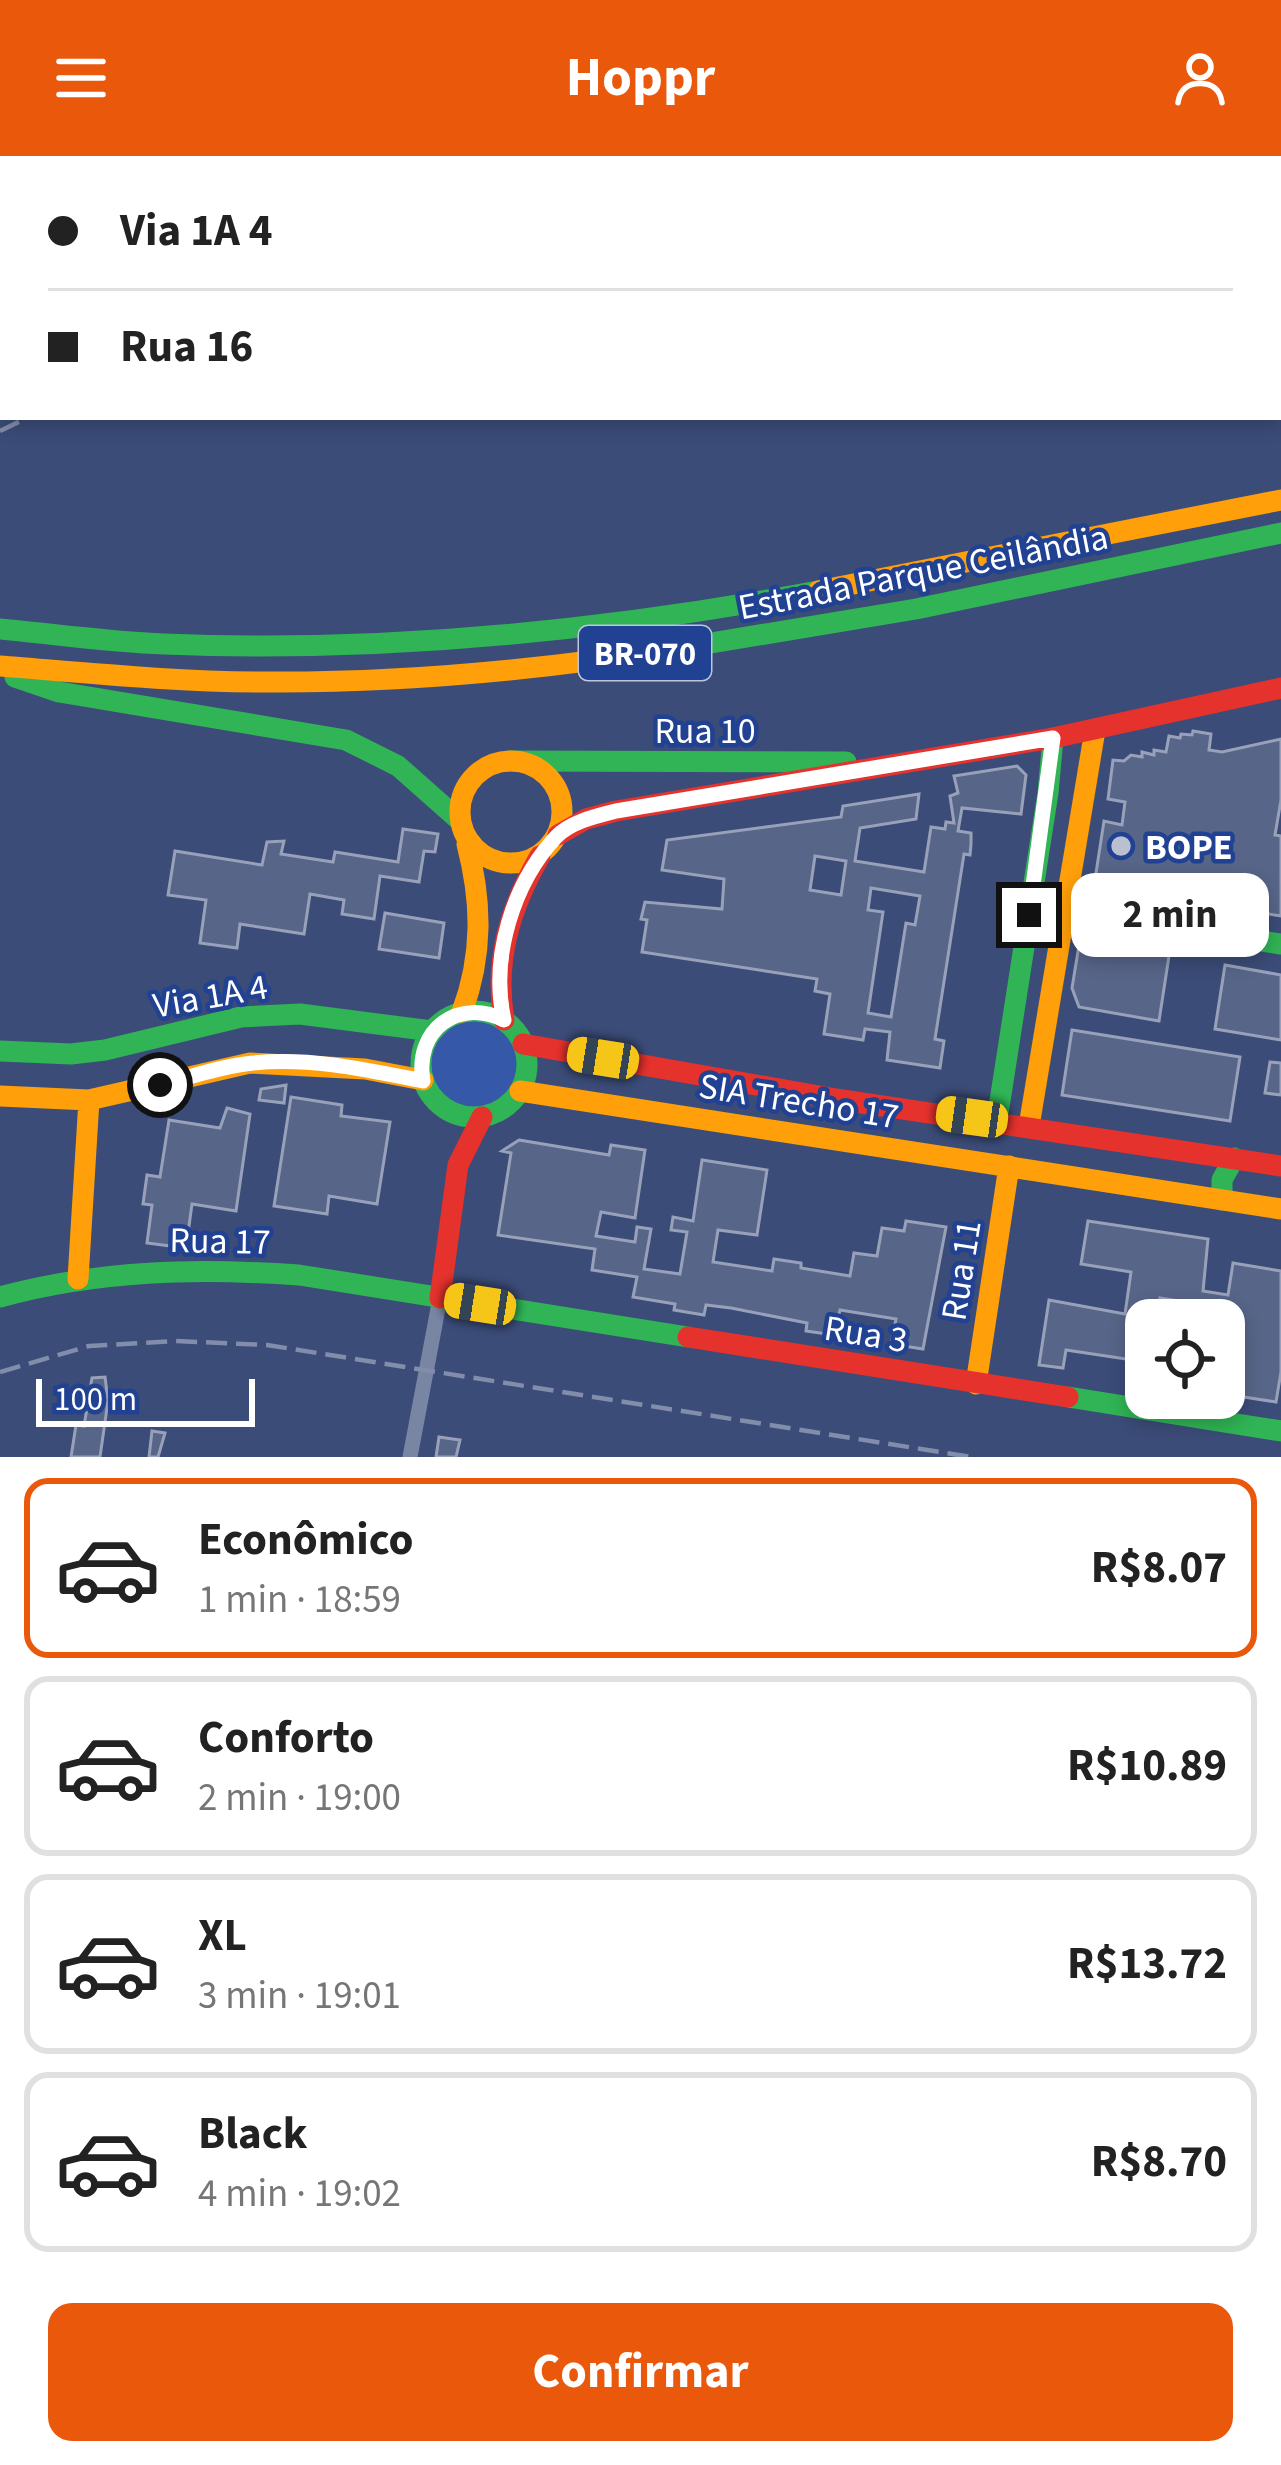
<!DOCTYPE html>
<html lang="pt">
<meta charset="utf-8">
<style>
:root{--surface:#fff;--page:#f6f6f6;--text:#222;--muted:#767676;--line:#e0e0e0;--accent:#ea580c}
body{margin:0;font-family:"Source Sans 3",sans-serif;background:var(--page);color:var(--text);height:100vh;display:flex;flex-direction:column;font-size:45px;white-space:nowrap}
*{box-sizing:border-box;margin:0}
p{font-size:39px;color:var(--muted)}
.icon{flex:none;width:66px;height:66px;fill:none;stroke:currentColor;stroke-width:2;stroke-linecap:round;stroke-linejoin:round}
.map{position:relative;height:1301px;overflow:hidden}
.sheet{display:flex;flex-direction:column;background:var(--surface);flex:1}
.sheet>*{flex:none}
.banner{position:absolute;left:0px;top:0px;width:1281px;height:264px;box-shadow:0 6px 18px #0003;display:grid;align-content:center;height:264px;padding:0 48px;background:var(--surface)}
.fabs{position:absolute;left:1125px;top:1143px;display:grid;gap:24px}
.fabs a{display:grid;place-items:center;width:120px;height:120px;border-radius:24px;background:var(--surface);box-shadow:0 6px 18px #0003;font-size:60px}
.scale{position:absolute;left:36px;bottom:30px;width:219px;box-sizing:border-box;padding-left:12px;border:6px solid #fff;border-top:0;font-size:33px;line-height:42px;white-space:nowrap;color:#fff;-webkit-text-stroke:9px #214192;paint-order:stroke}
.end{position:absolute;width:54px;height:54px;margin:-27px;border:15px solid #fff;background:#111;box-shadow:0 0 0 6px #111}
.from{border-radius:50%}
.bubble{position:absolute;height:84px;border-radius:24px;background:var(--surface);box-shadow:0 6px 18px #0003;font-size:39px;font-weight:700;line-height:84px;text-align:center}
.car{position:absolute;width:36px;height:72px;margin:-36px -18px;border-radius:15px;box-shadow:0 0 9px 3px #0007;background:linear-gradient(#f5c518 24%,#345 0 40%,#f5c518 0 76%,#345 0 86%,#f5c518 0)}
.banner b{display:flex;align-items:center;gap:42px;height:114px;font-size:45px}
.banner b+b{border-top:3px solid var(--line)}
.banner i{width:30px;height:30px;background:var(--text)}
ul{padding:21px 0 0;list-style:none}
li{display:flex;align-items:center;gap:36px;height:180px;margin:0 24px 18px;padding:0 24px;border:6px solid var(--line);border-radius:24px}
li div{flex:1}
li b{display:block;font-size:45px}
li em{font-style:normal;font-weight:700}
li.current{border-color:var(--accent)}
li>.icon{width:108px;height:108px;stroke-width:1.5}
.action{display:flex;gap:24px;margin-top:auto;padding:24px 48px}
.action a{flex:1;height:138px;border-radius:24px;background:var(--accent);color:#fff;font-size:48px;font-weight:700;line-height:138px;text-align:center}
header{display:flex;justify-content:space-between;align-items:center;height:156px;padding:0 48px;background:var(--accent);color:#fff;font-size:54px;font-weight:700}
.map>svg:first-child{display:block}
.green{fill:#3658a8}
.building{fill:#576588;stroke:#98a1b9;stroke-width:3;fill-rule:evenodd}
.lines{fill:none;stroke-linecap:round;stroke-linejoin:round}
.street{stroke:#7885a3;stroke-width:15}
.fast{stroke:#30b455;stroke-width:21}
.slow{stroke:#ff9f0a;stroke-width:21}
.jam{stroke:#e5322d;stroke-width:21}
.rail{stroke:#828dab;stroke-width:4.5;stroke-dasharray:21 9;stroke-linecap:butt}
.route{stroke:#fff;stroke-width:15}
.poi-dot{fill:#bac0d0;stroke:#214192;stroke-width:4.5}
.labels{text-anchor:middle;stroke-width:9;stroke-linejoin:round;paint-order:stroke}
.shield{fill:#214192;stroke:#bcc6de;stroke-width:3}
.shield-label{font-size:33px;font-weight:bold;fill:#fff}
.street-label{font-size:36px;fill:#fff;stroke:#214192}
.poi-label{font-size:36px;font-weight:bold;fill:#fff;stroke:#214192;text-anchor:start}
</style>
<header><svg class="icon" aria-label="menu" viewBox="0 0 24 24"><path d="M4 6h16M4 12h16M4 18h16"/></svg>Hoppr<svg class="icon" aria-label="person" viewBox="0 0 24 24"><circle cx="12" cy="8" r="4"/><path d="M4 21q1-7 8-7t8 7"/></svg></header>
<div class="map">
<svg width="1281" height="1301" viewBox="0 0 1281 1301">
<rect width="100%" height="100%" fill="#3b4c78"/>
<!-- green -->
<path class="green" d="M428 908a46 46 0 1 1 92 0a46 46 0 1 1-92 0Z"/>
<!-- building -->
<path class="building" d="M1193 575 1211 578 1209 594 1222 596 1281 583V644L1275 679 1281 680V760L1094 730 1104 665 1122 669 1125 646 1108 643 1113 604 1124 605 1131 599 1142 601V596L1154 599V594L1166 596 1169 580 1180 582 1181 578 1192 579Z
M1017 610 1026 619 1021 658 962 652 958 675 971 677V688L970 699 964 698 935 883 944 885 940 912 887 904 890 876 865 873 863 884 824 878 830 838 815 835 817 823 642 796 647 764 641 763 645 746 722 753 724 723 662 714 667 684 841 661 843 650 919 638 916 663 860 672 855 705 924 716 931 671 945 673 946 666 954 667 950 640 958 637 954 620ZM815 700 846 705 841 739 810 734ZM871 732 920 740 915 769 906 767 891 861 868 857 883 756 868 754Z
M403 673 438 678 435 696 424 695 419 726 380 720 374 763 342 758 344 744 310 738 304 778 240 768 237 792 200 787 206 744 168 739 175 695 262 709 267 686 284 685 281 698 333 706 335 696 398 706Z
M385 757 444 767 439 802 379 793Z
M1081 777 1128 784 1126 794 1169 800 1159 865 1079 851 1072 832Z
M1225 809 1281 819V884L1215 873Z
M1072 874 1240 901 1230 965 1062 939Z
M1270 906 1281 907V939L1265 937Z
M286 929 284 947 259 944 261 933Z
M291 941 342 949 341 960 390 966 377 1048 329 1040 327 1058 274 1050Z
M227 952 250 958 236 1055 192 1048 186 1092 147 1087 152 1049 143 1048 147 1019 160 1021 169 964 220 972Z
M519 984 609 999 611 989 645 994 635 1062 601 1056 596 1080 635 1086 637 1071 651 1073 644 1113 680 1118 687 1076 671 1074 673 1061 693 1065 702 1004 767 1014 757 1079 718 1074 713 1106 772 1115 774 1103 801 1107V1112L850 1120 854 1097 877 1100 882 1072 904 1075 906 1065 946 1071 923 1193 891 1188 896 1163 840 1154 834 1179 806 1175 807 1167 731 1152 706 1149 704 1159 674 1154 675 1148 633 1141 637 1121 592 1114 595 1093 498 1079 511 997 502 995Z
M1088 1065 1208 1083 1203 1135 1228 1139 1233 1107 1281 1115V1216L1276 1246 1224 1238V1163L1197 1158 1198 1148 1160 1142 1157 1164H1146V1206L1066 1194 1063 1212 1039 1209 1049 1144 1125 1158 1131 1116 1081 1108Z
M105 1221 108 1245 100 1301H71L76 1269 84 1270 92 1222Z
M152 1275 165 1277 158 1301H149Z
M439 1281 460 1284 456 1301H436Z"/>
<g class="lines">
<!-- street -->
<path class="street" d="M410 1301 440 1142"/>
<!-- fast -->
<path class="fast" d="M0 473C54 478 109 486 164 488 382 497 603 475 818 435
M687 491 916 453 1281 377
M15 521 59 536 346 584 398 610 459 664
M508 605 846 606
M1065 755 1281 788
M421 908a53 53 0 1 1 106 0a53 53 0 1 1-106 0Z
M0 895 71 898 105 894 241 861 300 858 432 875
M997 964 1048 637 1053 582
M1222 1044V1024L1234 1002
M0 1141C99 1114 197 1112 299 1119L688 1181
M1068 1241 1281 1275"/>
<!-- slow -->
<path class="slow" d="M818 435 1281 344
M0 510C88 517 177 526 266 526 406 527 548 513 687 491
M460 656a51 51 0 1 1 102 0a51 51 0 1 1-102 0Z
M462 856C483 799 482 746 467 688
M520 935 1281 1053
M0 940 89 944 250 907 365 913 423 924
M1029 970 1095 574
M78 1123 89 944
M976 1228 1009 1010"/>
<!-- jam -->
<path class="jam" d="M558 679 586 663 616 655 1053 582 1281 532
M504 864C494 804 510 752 540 700
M523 888 836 943 1281 1010
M440 1142 458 1009 482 961
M688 1181 1068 1241"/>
<!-- rail -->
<path class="rail" d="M1278 146 1281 145
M0 275 29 261
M0 1216 89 1190 176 1185 267 1189 971 1301"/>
</g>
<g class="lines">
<!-- route -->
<path class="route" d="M160 929C191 921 222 910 253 907 310 901 368 914 423 925 414 874 458 841 504 864 490 802 513 727 556 681 570 666 596 660 616 655L1053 582 1029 759"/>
</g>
<!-- markers -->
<circle class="poi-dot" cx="1121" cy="690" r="12"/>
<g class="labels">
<!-- shield labels -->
<rect class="shield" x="579" y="470" width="132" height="54" rx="9"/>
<g class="shield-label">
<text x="645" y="509">BR-070</text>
</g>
<!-- street labels -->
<g class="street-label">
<text transform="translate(923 415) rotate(-11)" y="13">Estrada Parque Ceilândia</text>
<text x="705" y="587">Rua 10</text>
<text transform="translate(210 839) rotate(-10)" y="13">Via 1A 4</text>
<text transform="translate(799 944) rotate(9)" y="13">SIA Trecho 17</text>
<text transform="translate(220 1084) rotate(1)" y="13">Rua 17</text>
<text transform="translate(960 1114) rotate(-81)" y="13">Rua 11</text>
<text transform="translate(866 1177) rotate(9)" y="13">Rua 3</text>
</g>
<!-- poi labels -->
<g class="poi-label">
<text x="1145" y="703">BOPE</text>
</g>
</g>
</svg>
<div class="fabs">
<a><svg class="icon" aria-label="locate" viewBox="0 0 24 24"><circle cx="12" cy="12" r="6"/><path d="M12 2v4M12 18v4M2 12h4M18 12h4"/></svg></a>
</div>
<div class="scale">100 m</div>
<i class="end from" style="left:160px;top:929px"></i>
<i class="end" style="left:1029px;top:759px"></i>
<div class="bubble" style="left:1071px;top:717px;width:198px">2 min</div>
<i class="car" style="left:603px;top:902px;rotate:279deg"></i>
<i class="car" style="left:972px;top:961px;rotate:278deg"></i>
<i class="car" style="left:480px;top:1148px;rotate:279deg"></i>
<div class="banner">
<b><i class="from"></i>Via 1A 4</b>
<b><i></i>Rua 16</b>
</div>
</div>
<section class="sheet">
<ul>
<li class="current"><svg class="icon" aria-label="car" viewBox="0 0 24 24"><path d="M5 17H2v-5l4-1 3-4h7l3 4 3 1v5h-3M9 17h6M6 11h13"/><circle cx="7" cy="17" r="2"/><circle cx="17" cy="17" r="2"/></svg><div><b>Econômico</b><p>1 min · 18:59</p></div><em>R$8.07</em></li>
<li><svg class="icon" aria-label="car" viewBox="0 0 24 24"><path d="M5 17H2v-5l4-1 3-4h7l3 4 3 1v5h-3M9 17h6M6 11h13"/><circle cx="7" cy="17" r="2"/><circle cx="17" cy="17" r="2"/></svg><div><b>Conforto</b><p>2 min · 19:00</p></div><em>R$10.89</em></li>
<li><svg class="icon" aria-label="car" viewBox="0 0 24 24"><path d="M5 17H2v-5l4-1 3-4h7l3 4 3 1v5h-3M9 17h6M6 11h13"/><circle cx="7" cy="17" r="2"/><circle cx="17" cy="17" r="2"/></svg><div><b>XL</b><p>3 min · 19:01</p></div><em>R$13.72</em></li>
<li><svg class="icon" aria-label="car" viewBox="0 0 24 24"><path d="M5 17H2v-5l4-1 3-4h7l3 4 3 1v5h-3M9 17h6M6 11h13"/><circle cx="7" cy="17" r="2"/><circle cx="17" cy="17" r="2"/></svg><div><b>Black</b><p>4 min · 19:02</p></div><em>R$8.70</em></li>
</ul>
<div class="action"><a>Confirmar</a></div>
</section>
